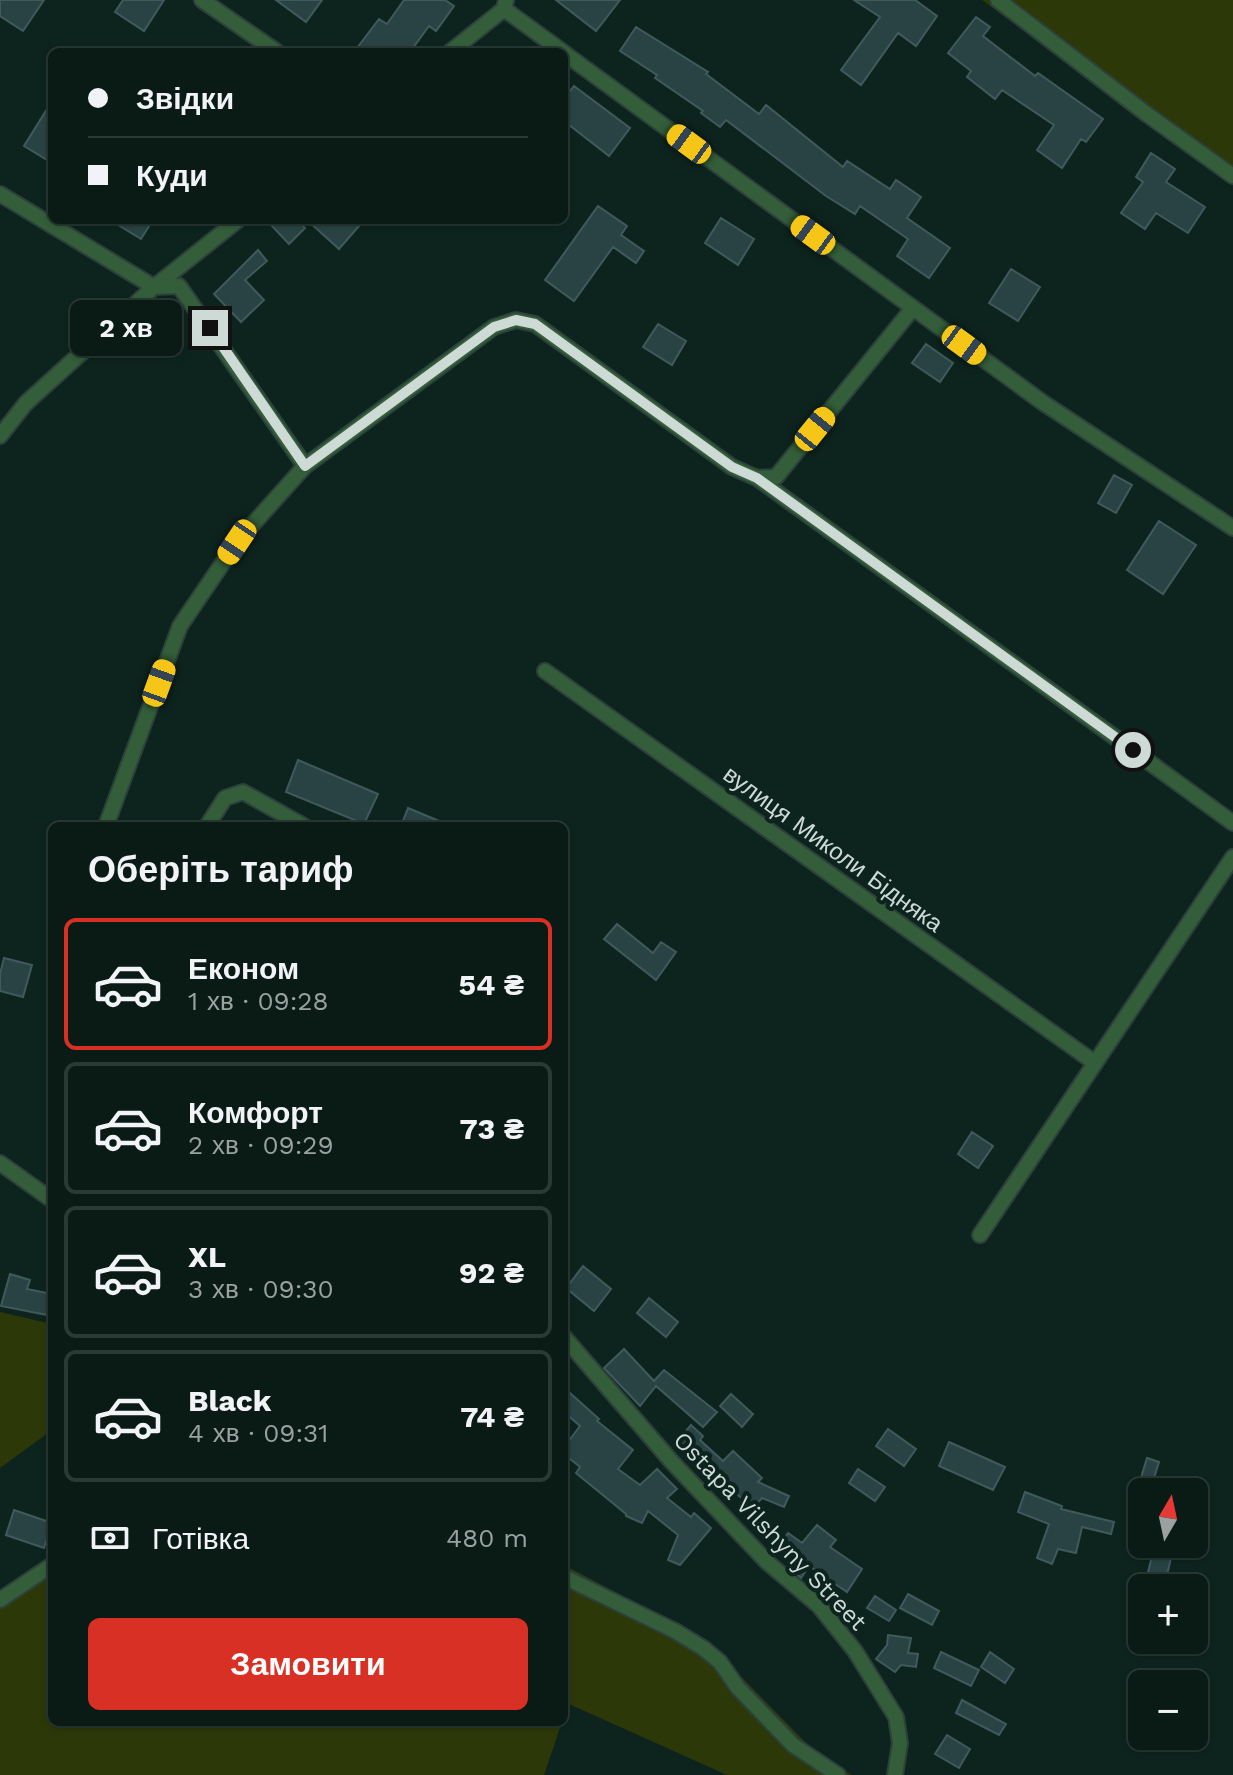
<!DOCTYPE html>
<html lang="uk">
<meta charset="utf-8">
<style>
:root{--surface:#0a1b16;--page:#13241f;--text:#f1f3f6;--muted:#99a1a1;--line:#2a3935;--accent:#d93025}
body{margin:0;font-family:"Work Sans",sans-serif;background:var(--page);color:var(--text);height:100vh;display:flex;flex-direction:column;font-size:30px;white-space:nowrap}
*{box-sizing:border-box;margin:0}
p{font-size:26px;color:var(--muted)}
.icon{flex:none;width:44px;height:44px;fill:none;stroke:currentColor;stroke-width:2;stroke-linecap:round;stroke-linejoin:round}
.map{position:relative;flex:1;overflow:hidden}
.drawer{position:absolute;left:48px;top:822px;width:520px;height:904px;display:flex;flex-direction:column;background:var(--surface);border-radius:12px;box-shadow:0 2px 6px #0004,0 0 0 2px var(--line)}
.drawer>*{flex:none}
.top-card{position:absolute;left:48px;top:48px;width:520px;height:176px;border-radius:12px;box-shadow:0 2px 6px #0004,0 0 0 2px var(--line);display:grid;align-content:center;height:176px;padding:0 40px;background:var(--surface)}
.needle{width:52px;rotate:9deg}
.buttons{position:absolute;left:1128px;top:1478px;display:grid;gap:16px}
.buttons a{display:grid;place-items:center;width:80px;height:80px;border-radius:12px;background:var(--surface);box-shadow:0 2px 6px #0004,0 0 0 2px var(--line);font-size:40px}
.end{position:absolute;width:36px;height:36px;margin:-18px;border:10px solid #cddad6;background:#111;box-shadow:0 0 0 4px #111}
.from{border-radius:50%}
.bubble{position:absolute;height:56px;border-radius:12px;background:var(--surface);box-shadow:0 2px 6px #0004,0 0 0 2px var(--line);font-size:26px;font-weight:700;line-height:56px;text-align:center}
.car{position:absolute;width:24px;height:48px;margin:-24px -12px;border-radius:10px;box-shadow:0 0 6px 2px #0007;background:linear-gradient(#f5c518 24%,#345 0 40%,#f5c518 0 76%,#345 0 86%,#f5c518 0)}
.top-card b{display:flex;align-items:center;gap:28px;height:76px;font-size:30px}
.top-card b+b{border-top:2px solid var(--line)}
.top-card i{width:20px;height:20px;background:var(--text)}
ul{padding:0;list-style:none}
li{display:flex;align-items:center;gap:24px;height:132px;margin:0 16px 12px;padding:0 24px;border:4px solid var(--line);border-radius:12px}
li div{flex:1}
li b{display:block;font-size:30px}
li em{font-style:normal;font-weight:700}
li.on{border-color:var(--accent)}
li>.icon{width:72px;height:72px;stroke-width:1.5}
h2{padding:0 40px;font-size:36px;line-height:96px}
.pay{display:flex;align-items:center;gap:20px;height:88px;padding:0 40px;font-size:30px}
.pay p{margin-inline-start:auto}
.button{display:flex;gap:16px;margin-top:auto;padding:16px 40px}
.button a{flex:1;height:92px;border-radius:12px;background:var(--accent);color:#fff;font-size:32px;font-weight:700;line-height:92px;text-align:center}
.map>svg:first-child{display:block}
.green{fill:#2d3809}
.building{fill:#294345;stroke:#405a5c;stroke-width:2}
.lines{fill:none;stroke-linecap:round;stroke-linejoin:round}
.minor-casing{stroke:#2c413b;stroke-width:18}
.minor{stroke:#335e39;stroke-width:14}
.route{stroke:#cddad6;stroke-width:10}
.labels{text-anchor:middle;stroke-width:8;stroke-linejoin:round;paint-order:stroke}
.street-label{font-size:24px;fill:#cddad6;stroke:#0d241e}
</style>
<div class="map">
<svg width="1233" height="1775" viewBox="0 0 1233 1775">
<rect width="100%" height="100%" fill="#0d241e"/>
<!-- green -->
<path class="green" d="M982 0H1233V183Z
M0 1312 52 1324V1430L0 1468Z
M52 1563V1722H562L544 1775H0V1591Z
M564 1565 704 1639 816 1753 852 1775H727L569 1704 564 1716Z"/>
<!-- building -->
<path class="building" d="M0 0H44L23 31 0 16Z
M123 0H164L144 31 115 12Z
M276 0H322L306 22Z
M404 0H445L454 6 436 31 429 26 410 52H354L379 19 387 24Z
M556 0H620L596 31Z
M854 0H915L937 16 916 46 898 33 861 85 841 70 880 17Z
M976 17 990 27 983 36 1035 76 1038 73 1103 119 1086 142 1081 139 1062 168 1037 150 1054 125 1002 90 995 99 967 77 971 71 948 53Z
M636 27 708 72 706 74 759 114 766 105 843 167 847 161 890 189 896 180 921 197 907 218 950 248 929 278 897 256 908 239 860 206 855 214 826 196 726 120 720 127 701 113 703 111 655 78 657 75 620 51Z
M574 86 630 128 609 156 564 121V99Z
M52 101V163L24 146Z
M1151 153 1175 169 1166 182 1205 207 1188 233 1156 213 1145 229 1121 213 1143 182 1136 177Z
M598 206 627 226 621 235 644 251 636 263 613 247 574 301 545 280Z
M721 218 754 239 738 265 705 243Z
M110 220H153L141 239Z
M278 220H296L305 228 289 244 272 226Z
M307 220H352L359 226 339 249Z
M258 250 267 261 245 280 264 300 241 322 214 294Z
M1011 269 1040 287 1018 321 989 303Z
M658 324 686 341 672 365 643 347Z
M926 344 953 363 940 382 912 363Z
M1114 475 1132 485 1116 513 1098 503Z
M1159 521 1196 545 1163 594 1127 570Z
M298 760 378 794 364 824 286 792Z
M408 808 451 826H401Z
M617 924 653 953 661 942 676 952 656 980 604 939Z
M4 958 32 965 23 997 0 991V974Z
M972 1132 993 1146 978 1168 958 1154Z
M583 1266 611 1289 594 1311 566 1288Z
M10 1274 30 1280 27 1289 52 1294V1316L1 1306Z
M649 1298 678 1322 666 1337 637 1313Z
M624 1349 654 1381 664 1370 717 1412 703 1427 656 1386 640 1406 604 1368Z
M570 1393 599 1419 597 1421 633 1450 618 1469 640 1485 657 1469 677 1489 667 1498 691 1517 694 1513 711 1528 680 1565 668 1560 678 1535 648 1511 642 1523 626 1516V1514L576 1473 580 1467 564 1454V1447L580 1426 564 1412V1400Z
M731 1394 753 1414 742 1427 720 1406Z
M691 1425 703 1436 700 1440 723 1461 733 1451 762 1478 758 1482 789 1496 784 1507 762 1498 753 1508 689 1453 686 1455 674 1445Z
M888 1429 916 1449 904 1466 876 1446Z
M949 1442 1005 1467 993 1490 939 1466Z
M1147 1458 1159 1462 1151 1488 1139 1484Z
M858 1469 885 1487 875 1501 849 1483Z
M1025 1492 1062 1506 1061 1509 1114 1522 1111 1534 1082 1527 1076 1553 1058 1549 1052 1564 1037 1558 1049 1524 1018 1512Z
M14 1510 52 1523 44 1548 6 1535Z
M817 1525 836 1540 830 1547 862 1569 847 1592 809 1566 801 1578 790 1568 798 1557 781 1543 788 1533 802 1543Z
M1155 1544H1178L1173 1559 1171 1558 1164 1588H1144Z
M908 1594 939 1611 932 1625 900 1608Z
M875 1596 896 1610 889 1621 867 1608Z
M888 1635 911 1638 908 1653 918 1654 916 1667 901 1665 895 1672 876 1659 887 1645Z
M941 1652 979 1670 971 1686 934 1668Z
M990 1652 1014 1669 1005 1683 981 1667Z
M962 1700 1006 1724 999 1735 956 1713Z
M947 1735 970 1749 959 1768 935 1754Z"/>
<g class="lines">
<!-- minor casing -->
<g class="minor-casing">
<path id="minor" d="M202 0 277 52
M998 0 1148 115 1233 176
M504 9 563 52
M450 52 504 9 506 0
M564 53 1042 402 1233 528
M0 194 154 287 179 286 305 466
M0 436 26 403 154 287 238 220
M757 478 1233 823
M545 671 1095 1063
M106 826 180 626 237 542 305 466 494 327 516 320 535 324 732 467 757 478 776 477 913 308
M207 826 225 798 243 792 304 826
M0 1163 52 1200
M980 1235 1233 857
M564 1337 672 1462 767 1562 819 1606 855 1651 896 1717 900 1743 895 1775
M564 1577 675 1631 703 1648 720 1662 738 1688 793 1745 838 1775
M0 1600 52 1565"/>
</g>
<!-- minor -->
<use href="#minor" class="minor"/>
</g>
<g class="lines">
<!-- route -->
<path class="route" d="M210 328 305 466 494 327 516 320 535 324 732 467 757 478 1133 750"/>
</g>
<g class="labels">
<!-- street labels -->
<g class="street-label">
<text transform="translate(833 849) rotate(36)" y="8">вулиця Миколи Бідняка</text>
<text transform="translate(770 1531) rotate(46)" y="8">Ostapa Vilshyny Street</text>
</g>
</g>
</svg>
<div class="buttons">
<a><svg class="needle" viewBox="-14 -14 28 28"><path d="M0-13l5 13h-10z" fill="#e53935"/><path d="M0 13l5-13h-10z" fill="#99a1a1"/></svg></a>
<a>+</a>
<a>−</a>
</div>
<i class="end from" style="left:1133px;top:750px"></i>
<i class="end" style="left:210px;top:328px"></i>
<div class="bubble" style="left:70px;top:300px;width:112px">2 хв</div>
<i class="car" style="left:689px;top:144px;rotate:306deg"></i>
<i class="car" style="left:813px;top:235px;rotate:306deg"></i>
<i class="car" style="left:964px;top:345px;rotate:126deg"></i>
<i class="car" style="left:815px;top:429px;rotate:39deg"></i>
<i class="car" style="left:237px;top:542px;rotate:214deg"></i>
<i class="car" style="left:159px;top:683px;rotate:20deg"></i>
<div class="top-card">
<b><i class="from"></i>Звідки</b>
<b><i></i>Куди</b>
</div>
<section class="drawer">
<h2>Оберіть тариф</h2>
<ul>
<li class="on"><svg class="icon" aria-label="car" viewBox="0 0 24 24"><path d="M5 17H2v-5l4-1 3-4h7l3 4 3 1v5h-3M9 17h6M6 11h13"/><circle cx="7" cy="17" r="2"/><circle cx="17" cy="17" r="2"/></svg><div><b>Економ</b><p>1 хв · 09:28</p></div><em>54 ₴</em></li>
<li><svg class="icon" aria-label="car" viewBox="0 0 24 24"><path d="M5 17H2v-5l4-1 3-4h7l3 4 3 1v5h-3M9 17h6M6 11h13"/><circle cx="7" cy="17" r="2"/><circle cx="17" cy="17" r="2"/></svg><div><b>Комфорт</b><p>2 хв · 09:29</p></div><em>73 ₴</em></li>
<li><svg class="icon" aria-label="car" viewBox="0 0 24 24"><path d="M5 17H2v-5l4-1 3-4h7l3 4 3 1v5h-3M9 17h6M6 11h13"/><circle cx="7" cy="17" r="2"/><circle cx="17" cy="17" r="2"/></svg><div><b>XL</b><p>3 хв · 09:30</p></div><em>92 ₴</em></li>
<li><svg class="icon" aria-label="car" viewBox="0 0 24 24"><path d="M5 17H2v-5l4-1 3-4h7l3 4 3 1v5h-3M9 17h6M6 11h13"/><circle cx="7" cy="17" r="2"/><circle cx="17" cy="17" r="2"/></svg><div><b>Black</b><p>4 хв · 09:31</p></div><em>74 ₴</em></li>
</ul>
<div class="pay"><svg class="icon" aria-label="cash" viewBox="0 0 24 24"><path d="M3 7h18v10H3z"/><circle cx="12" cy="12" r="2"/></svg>Готівка<p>480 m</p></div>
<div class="button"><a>Замовити</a></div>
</section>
</div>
